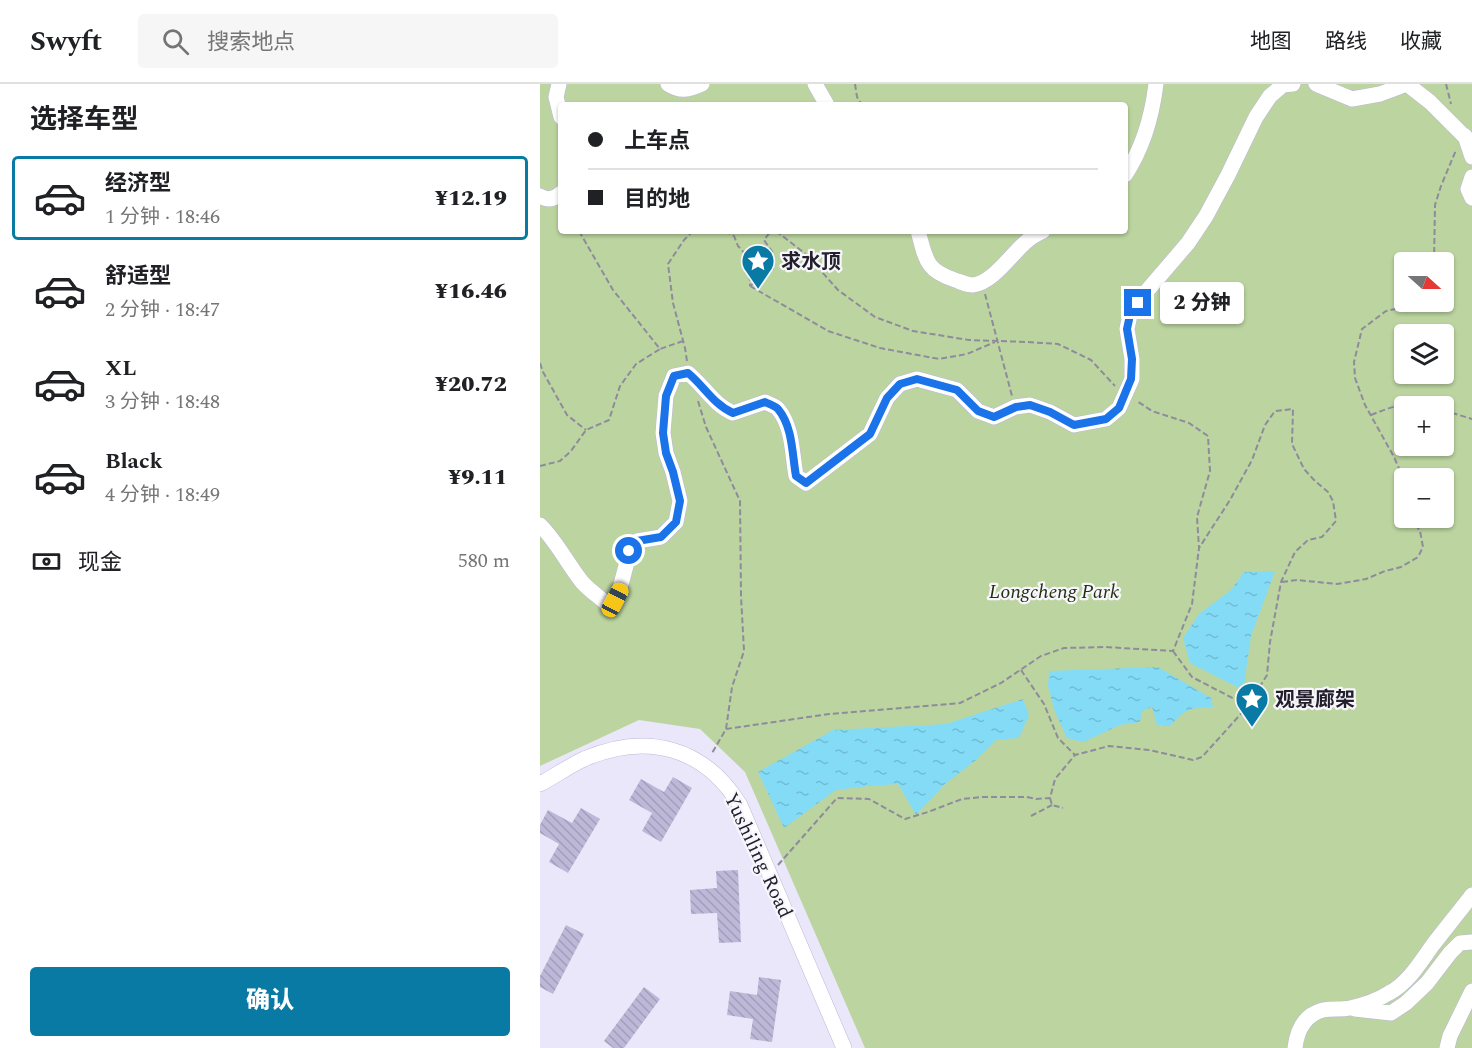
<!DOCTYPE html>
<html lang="zh">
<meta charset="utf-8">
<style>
:root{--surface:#fff;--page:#f6f6f6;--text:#202124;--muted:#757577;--line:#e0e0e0;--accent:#097aa3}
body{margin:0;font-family:Spectral,"Noto Sans SC",serif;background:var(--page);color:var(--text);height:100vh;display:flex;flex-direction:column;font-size:22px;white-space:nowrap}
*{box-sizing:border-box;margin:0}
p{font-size:20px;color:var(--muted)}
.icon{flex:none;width:33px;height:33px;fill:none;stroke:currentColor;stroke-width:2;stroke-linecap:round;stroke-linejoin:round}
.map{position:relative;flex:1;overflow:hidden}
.side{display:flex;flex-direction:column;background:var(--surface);width:540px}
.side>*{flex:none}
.top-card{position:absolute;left:18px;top:18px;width:570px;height:132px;border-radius:6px;box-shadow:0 2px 4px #0004;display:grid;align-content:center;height:132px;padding:0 30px;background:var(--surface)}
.needle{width:39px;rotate:111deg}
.buttons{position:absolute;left:854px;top:168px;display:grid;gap:12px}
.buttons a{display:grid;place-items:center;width:60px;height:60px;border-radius:6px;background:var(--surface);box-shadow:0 2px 4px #0004;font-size:30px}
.end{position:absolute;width:27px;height:27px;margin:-14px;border:8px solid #1a73e8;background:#fff;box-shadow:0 0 0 3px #fff}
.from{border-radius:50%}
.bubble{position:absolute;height:42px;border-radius:6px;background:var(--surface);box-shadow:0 2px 4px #0004;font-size:20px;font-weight:800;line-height:42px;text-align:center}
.car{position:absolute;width:18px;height:36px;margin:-18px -9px;border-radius:8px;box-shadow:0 0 4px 2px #0007;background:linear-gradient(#f5c518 24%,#345 0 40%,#f5c518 0 76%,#345 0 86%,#f5c518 0)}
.top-card b{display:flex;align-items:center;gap:21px;height:57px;font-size:22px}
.top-card b+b{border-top:2px solid var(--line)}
.top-card i{width:15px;height:15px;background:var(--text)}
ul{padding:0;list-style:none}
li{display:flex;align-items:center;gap:18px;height:84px;margin:0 12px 9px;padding:0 18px;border:3px solid transparent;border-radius:6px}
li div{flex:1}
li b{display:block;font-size:22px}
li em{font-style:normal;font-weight:800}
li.on{border-color:var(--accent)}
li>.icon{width:54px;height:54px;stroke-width:1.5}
h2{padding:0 30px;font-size:27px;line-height:72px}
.pay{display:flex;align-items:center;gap:15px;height:66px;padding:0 30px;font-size:22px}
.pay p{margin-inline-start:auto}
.cta{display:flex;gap:12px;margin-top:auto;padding:12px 30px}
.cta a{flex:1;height:69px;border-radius:6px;background:var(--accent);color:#fff;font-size:24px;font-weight:800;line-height:69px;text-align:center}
header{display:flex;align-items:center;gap:36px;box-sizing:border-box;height:84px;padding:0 30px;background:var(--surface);border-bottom:2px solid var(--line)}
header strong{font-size:28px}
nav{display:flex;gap:33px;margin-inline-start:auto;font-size:21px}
.search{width:420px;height:54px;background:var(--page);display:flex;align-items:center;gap:15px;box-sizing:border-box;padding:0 21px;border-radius:6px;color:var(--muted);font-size:22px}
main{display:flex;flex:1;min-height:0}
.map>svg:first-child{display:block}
.park{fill:#bcd5a0;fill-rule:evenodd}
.water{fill:url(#water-ripples)}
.building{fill:url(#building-back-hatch)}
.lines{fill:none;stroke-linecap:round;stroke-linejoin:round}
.minor-casing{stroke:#bcb7d6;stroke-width:16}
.path{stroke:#8e8b9c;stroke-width:2;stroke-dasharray:6 3;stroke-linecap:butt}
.minor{stroke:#fff;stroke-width:15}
.minor-bridge-casing{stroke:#bcb7d6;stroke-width:16;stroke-linecap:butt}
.minor-bridge{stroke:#fff;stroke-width:15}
.route{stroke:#1a73e8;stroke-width:8}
.labels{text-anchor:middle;stroke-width:4.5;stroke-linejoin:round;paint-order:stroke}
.poi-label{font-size:20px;font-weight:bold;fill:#23202c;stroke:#f7f6fd;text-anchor:start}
.park-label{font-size:20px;font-style:italic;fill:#23310f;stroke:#f7f6fd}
.street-label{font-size:20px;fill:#23202c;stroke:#f7f6fd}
</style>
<header>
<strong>Swyft</strong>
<div class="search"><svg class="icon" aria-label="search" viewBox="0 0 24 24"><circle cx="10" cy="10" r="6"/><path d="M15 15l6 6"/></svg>搜索地点</div>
<nav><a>地图</a><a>路线</a><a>收藏</a></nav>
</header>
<main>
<section class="side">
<h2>选择车型</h2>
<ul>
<li class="on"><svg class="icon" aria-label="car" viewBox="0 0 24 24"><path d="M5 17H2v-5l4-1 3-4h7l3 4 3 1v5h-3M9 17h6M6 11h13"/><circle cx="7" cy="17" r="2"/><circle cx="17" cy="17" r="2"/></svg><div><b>经济型</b><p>1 分钟 · 18:46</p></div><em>¥12.19</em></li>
<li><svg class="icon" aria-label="car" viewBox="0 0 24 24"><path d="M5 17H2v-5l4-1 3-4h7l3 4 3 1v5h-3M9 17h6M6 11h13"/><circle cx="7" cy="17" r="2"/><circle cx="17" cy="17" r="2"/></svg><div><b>舒适型</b><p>2 分钟 · 18:47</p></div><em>¥16.46</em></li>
<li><svg class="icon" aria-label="car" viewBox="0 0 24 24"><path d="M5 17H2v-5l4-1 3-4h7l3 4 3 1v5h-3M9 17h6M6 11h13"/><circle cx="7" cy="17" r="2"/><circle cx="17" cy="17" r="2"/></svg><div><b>XL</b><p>3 分钟 · 18:48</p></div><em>¥20.72</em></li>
<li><svg class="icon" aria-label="car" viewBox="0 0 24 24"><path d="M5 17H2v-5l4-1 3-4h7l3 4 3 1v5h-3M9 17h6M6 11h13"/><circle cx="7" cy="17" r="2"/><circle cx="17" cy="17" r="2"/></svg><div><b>Black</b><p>4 分钟 · 18:49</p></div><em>¥9.11</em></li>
</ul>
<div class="pay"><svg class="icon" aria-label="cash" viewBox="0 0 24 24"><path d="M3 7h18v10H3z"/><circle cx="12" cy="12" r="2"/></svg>现金<p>580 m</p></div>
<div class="cta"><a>确认</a></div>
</section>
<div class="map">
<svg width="932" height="964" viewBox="0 0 932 964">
<defs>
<pattern id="water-ripples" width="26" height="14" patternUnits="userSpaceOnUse" patternTransform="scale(1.5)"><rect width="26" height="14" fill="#83dbf6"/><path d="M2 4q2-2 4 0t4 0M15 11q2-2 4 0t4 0" fill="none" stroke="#71bcd3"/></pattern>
<pattern id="building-back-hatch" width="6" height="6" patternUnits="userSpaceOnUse" patternTransform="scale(1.5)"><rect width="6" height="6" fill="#bdb8d7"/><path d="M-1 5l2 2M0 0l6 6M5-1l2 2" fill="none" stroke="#a29eb9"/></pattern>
</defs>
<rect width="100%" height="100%" fill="#eae7fb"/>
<!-- park -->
<path class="park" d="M0 0H932V964H325L205 688 160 645 99 636 0 682ZM21 21H585V147H21ZM864 178H903V218H864ZM864 250H903V290H864ZM864 322H903V362H864ZM864 394H903V434H864Z"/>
<!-- water -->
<path class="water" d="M735 487 711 552 704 601 697 603 650 579 643 554 659 530 691 506 704 488Z
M618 583 671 614 673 623C650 624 646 624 630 642L617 641 612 623 602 627 600 638 580 641 543 658 527 654 515 628 508 602 509 587Z
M483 615 489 631 479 654 456 656 436 676 404 701 376 731 358 700 329 702 296 706 244 744 218 688 293 646 406 640Z"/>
<!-- building -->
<path class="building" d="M133 693 152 704 121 758 102 747 112 729 89 716 101 695 124 708Z
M41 724 60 735 28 789 9 778 19 760 0 749V741L8 726 32 739Z
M198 786 201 858 179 859 177 829 151 830 150 806 177 804 176 787Z
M26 841 44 850 13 910 0 903V892Z
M219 893 241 896 232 958 210 955 213 935 187 931 190 907 217 911Z
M104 903 120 915 84 964H73L64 957Z"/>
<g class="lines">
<!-- minor casing -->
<g class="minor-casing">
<path id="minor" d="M19 0 16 13 21 33
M128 0C140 8 149 6 162 0
M275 0 287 21
M776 0 812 15 840 10 867 0 890 18 913 41
M922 50 925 52 932 73
M585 91C603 64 612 32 616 0
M932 93 928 105 932 114
M0 112C8 117 15 115 21 109
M378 147C386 175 385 186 415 196 421 198 427 201 433 201 453 199 472 169 487 157 492 152 497 150 503 147
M0 441C17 458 27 479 42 498 49 506 58 512 67 520L75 516C85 497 84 474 97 457L121 453 136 438 140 417 133 388 126 369 123 349 126 312 134 292 148 289C164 302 174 321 193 329L225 318C229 320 235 322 238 325 253 343 252 370 256 392L266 399 330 350 347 314 360 300 377 295 417 306 438 327 454 333 475 323 490 321 510 328 534 341 566 335 579 324 592 295V275L587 245 590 231 606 208 648 159 666 132 688 91 716 33 730 12 743 1 753 0
M0 700C15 692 29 682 44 675 107 648 164 663 200 721L304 964
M815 925 851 929 866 919 887 899 910 869 920 859 932 858
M755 964C757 946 764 931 783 926 792 924 801 926 810 924 823 921 838 916 849 909 868 899 880 879 892 862 905 845 919 828 932 811
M907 964 910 952 932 907"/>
</g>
<!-- path -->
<path class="path" d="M315 0 317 13 322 21
M906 0 911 20
M39 147 73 206 120 265 143 257
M185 147 194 152 198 162 209 174 210 202
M236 147 267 171 298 206 335 233 373 247 429 256 487 258 518 260 551 276 575 302
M894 178 895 121 901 102 916 66
M210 202 288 247 340 264 399 275 427 270 455 258
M210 202 233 185V169L224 156 231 147
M445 210 472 312
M147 277 145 264 133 219 128 180 144 156 153 147
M0 279 3 288 27 331 46 346
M158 317 166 343 200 417 201 512 204 567 192 603 186 645 171 671
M903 326 932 335
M831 331C851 323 872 315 894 322
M0 382 20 377 31 367 46 346 69 336 80 302 96 280 120 265
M864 396 854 373 825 321 815 294 814 278 822 245 846 227 882 219V218
M742 498 757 496 797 500 826 495 845 487 861 483 878 473 883 463 880 447 871 434
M633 567 652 593 708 622 727 591 730 558 741 498 755 468 768 456 782 453 796 437 793 417 788 408 775 397 764 385 752 360 753 325 735 327 725 341 712 376 690 416 659 464
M481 586 504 620 518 654 535 671
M186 645 289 630 420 619 461 599 501 572 524 564 565 563 633 567 652 520 659 464 657 433 670 387 668 352 649 339 612 327 597 317
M510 714 512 721 523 724
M491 732 512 721
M238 781 297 714 329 715 365 735 388 728 422 715 442 713H487L496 715 510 714 515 695 535 671 569 662 609 666 653 676 662 673 708 622"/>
<!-- minor -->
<use href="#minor" class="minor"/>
<!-- minor-bridge casing -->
<g class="minor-bridge-casing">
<path id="minor-bridge" d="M913 41 922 50"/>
</g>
<!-- minor-bridge -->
<use href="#minor-bridge" class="minor-bridge"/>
</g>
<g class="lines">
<!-- route -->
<path class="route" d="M89 467 97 457 121 453 136 438 140 417 133 388 126 369 123 349 126 312 134 292 148 289C164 302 174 321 193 329L225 318C229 320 235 322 238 325 253 343 252 370 256 392L266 399 330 350 347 314 360 300 377 295 417 306 438 327 454 333 476 323 490 321 510 328 534 341 566 335 579 324 591 295 592 275 587 245 590 231 598 219"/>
</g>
<!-- icons -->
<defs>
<g id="sight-pin" transform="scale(1.725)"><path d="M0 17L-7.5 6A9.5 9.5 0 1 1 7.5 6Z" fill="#097aa3" stroke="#f7f6fd"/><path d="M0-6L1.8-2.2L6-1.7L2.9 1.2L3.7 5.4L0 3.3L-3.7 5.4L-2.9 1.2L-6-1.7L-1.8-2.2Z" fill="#fff"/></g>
</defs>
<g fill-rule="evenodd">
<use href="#sight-pin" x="218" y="177"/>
<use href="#sight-pin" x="712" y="615"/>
</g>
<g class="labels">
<!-- poi labels -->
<g class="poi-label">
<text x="241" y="184">求水顶</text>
<text x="735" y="622">观景廊架</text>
</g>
<!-- park labels -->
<g class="park-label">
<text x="514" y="514">Longcheng Park</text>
</g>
<!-- street labels -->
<g class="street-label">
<text transform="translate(219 771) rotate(65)" y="7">Yushiling Road</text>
</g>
</g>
</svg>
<div class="buttons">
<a><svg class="needle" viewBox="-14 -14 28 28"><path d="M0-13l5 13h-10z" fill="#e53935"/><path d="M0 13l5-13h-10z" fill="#757577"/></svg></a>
<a><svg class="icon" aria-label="layers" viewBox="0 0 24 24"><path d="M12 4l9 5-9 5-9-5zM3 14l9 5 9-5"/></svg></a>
<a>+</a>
<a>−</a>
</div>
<i class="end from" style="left:89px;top:467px"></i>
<i class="end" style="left:598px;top:219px"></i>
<div class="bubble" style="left:620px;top:198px;width:84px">2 分钟</div>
<i class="car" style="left:75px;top:516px;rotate:28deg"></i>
<div class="top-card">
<b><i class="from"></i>上车点</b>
<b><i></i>目的地</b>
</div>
</div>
</main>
